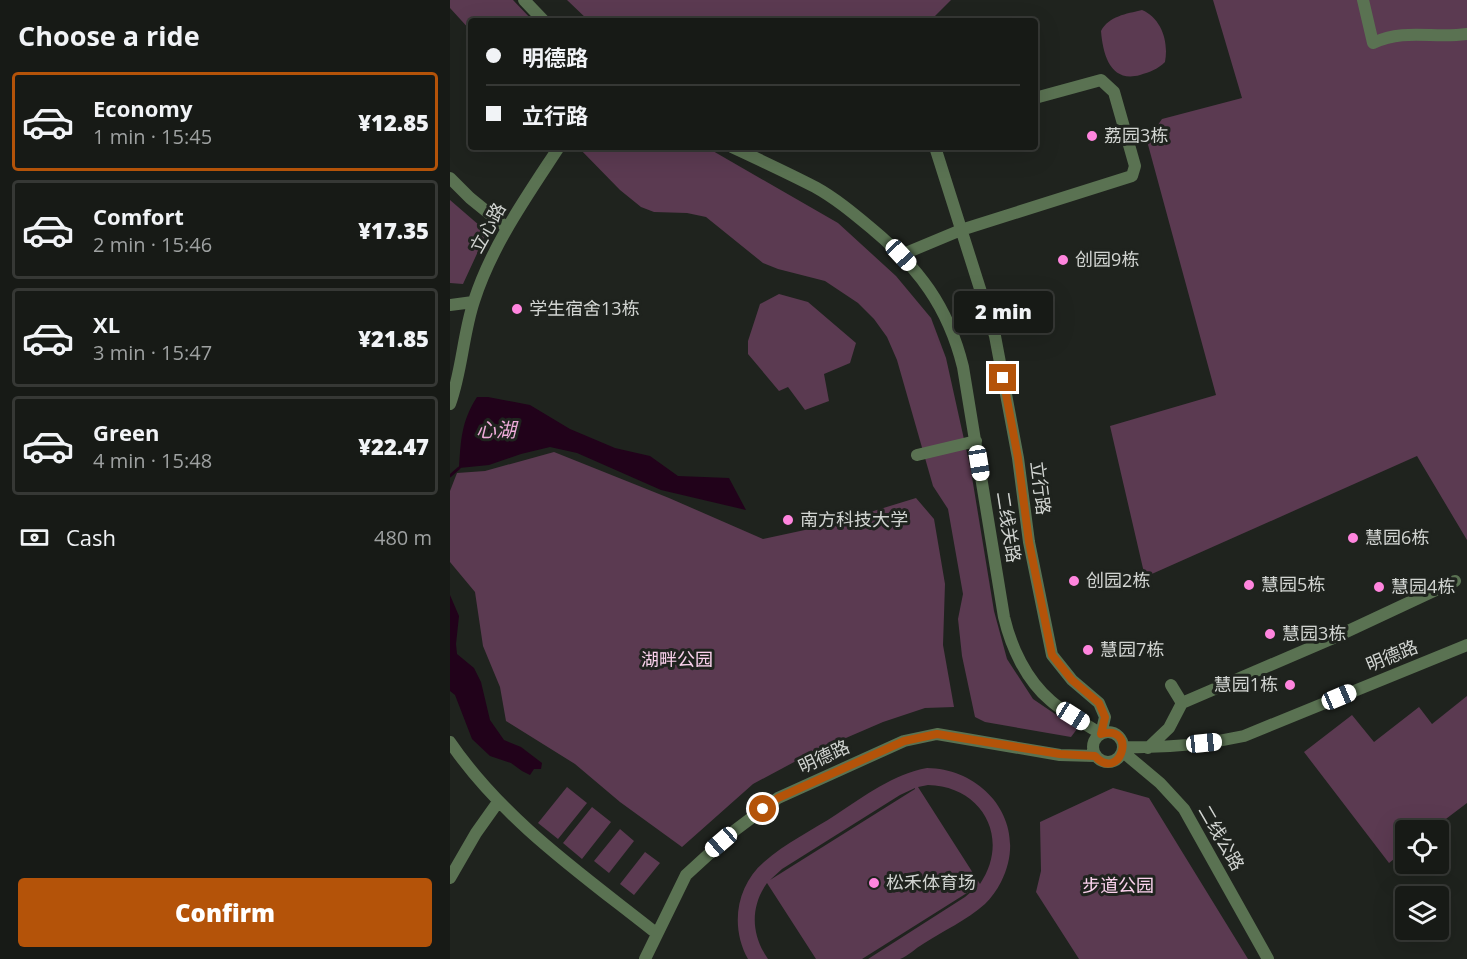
<!DOCTYPE html>
<meta charset="utf-8">
<style>
:root{--surface:#171a16;--page:#20231f;--text:#f1f3f6;--muted:#9ea1a1;--line:#363835;--accent:#b45309}
body{margin:0;font-family:"Open Sans","Noto Sans SC",sans-serif;background:var(--page);color:var(--text);height:100vh;display:flex;flex-direction:column;font-size:22px;white-space:nowrap}
*{box-sizing:border-box;margin:0}
p{font-size:20px;color:var(--muted)}
.icon{flex:none;width:33px;height:33px;fill:none;stroke:currentColor;stroke-width:2;stroke-linecap:round;stroke-linejoin:round}
.map{position:relative;flex:1;overflow:hidden}
.side{display:flex;flex-direction:column;background:var(--surface);width:450px}
.side>*{flex:none}
.banner{position:absolute;left:18px;top:18px;width:570px;height:132px;border-radius:6px;box-shadow:0 6px 24px #0002,0 0 0 2px var(--line);display:grid;align-content:center;height:132px;padding:0 18px;background:var(--surface)}
.controls{position:absolute;left:945px;top:820px;display:grid;gap:12px}
.controls a{display:grid;place-items:center;width:54px;height:54px;border-radius:6px;background:var(--surface);box-shadow:0 6px 24px #0002,0 0 0 2px var(--line);font-size:30px}
.end{position:absolute;width:27px;height:27px;margin:-14px;border:8px solid #b45309;background:#fff;box-shadow:0 0 0 3px #fff}
.from{border-radius:50%}
.bubble{position:absolute;height:42px;border-radius:6px;background:var(--surface);box-shadow:0 6px 24px #0002,0 0 0 2px var(--line);font-size:20px;font-weight:800;line-height:42px;text-align:center}
.car{position:absolute;width:18px;height:36px;margin:-18px -9px;border-radius:8px;box-shadow:0 0 4px 2px #0007;background:linear-gradient(#fff 24%,#345 0 40%,#fff 0 76%,#345 0 86%,#fff 0)}
.banner b{display:flex;align-items:center;gap:21px;height:57px;font-size:22px}
.banner b+b{border-top:2px solid var(--line)}
.banner i{width:15px;height:15px;background:var(--text)}
ul{padding:0;list-style:none}
li{display:flex;align-items:center;gap:18px;height:99px;margin:0 12px 9px;padding:0 6px;border:3px solid var(--line);border-radius:6px}
li div{flex:1}
li b{display:block;font-size:22px}
li em{font-style:normal;font-weight:800}
li.active{border-color:var(--accent)}
li>.icon{width:54px;height:54px;stroke-width:1.5}
h2{padding:0 18px;font-size:27px;line-height:72px}
.pay{display:flex;align-items:center;gap:15px;height:66px;padding:0 18px;font-size:22px}
.pay p{margin-inline-start:auto}
.button{display:flex;gap:12px;margin-top:auto;padding:12px 18px}
.button a{flex:1;height:69px;border-radius:6px;background:var(--accent);color:#fff;font-size:24px;font-weight:800;line-height:69px;text-align:center}
main{display:flex;flex:1;min-height:0}
.map>svg:first-child{display:block}
.green{fill:#5b3a51;fill-rule:evenodd}
.water{fill:#21021a}
.lines{fill:none;stroke-linecap:round;stroke-linejoin:round}
.stream{stroke:#21021a;stroke-width:3}
.minor{stroke:#5a7252;stroke-width:12}
.route{stroke:#b45309;stroke-width:8}
.poi-dot{fill:#ff85de;stroke:#1f231e;stroke-width:2}
.labels{text-anchor:middle;stroke-width:6;stroke-linejoin:round;paint-order:stroke}
.poi-label{font-size:18px;fill:#d1d4d1;stroke:#1f231e;text-anchor:start}
.street-label{font-size:18px;fill:#d1d4d1;stroke:#1f231e}
.park-label{font-size:18px;fill:#fad1ec;stroke:#1f231e}
.water-label{font-size:20px;font-style:italic;fill:#eeabd9;stroke:#1f231e}
</style>
<main>
<section class="side">
<h2>Choose a ride</h2>
<ul>
<li class="active"><svg class="icon" aria-label="car" viewBox="0 0 24 24"><path d="M5 17H2v-5l4-1 3-4h7l3 4 3 1v5h-3M9 17h6M6 11h13"/><circle cx="7" cy="17" r="2"/><circle cx="17" cy="17" r="2"/></svg><div><b>Economy</b><p>1 min · 15:45</p></div><em>¥12.85</em></li>
<li><svg class="icon" aria-label="car" viewBox="0 0 24 24"><path d="M5 17H2v-5l4-1 3-4h7l3 4 3 1v5h-3M9 17h6M6 11h13"/><circle cx="7" cy="17" r="2"/><circle cx="17" cy="17" r="2"/></svg><div><b>Comfort</b><p>2 min · 15:46</p></div><em>¥17.35</em></li>
<li><svg class="icon" aria-label="car" viewBox="0 0 24 24"><path d="M5 17H2v-5l4-1 3-4h7l3 4 3 1v5h-3M9 17h6M6 11h13"/><circle cx="7" cy="17" r="2"/><circle cx="17" cy="17" r="2"/></svg><div><b>XL</b><p>3 min · 15:47</p></div><em>¥21.85</em></li>
<li><svg class="icon" aria-label="car" viewBox="0 0 24 24"><path d="M5 17H2v-5l4-1 3-4h7l3 4 3 1v5h-3M9 17h6M6 11h13"/><circle cx="7" cy="17" r="2"/><circle cx="17" cy="17" r="2"/></svg><div><b>Green</b><p>4 min · 15:48</p></div><em>¥22.47</em></li>
</ul>
<div class="pay"><svg class="icon" aria-label="cash" viewBox="0 0 24 24"><path d="M3 7h18v10H3z"/><circle cx="12" cy="12" r="2"/></svg>Cash<p>480 m</p></div>
<div class="button"><a>Confirm</a></div>
</section>
<div class="map">
<svg width="1017" height="959" viewBox="0 0 1017 959">
<rect width="100%" height="100%" fill="#1f231e"/>
<!-- green -->
<path class="green" d="M0 0H63L83 21H21V31L0 8Z
M117 0H501L480 21H139Z
M763 0H1017V540L967 456 695 577 660 426 766 395 697 141 712 119 792 98Z
M692 10C711 18 719 41 715 62 708 69 700 72 690 75 661 83 653 56 651 31 659 16 676 14 692 10Z
M128 147H256L388 223 446 276 481 318 496 358 521 471 544 611 557 659 583 699 627 729 621 737 535 722 525 717 512 656 508 619 513 594 498 509 483 486 447 360 437 337 424 319 408 303 375 281 328 269 313 263 256 217 237 213 204 212 191 207 170 190Z
M0 200 37 232 13 284 0 283Z
M329 294 358 302 406 343 400 363 374 374 379 401 355 410 338 387 329 391 298 354V341L310 304Z
M104 452 219 498 313 539 378 525 466 498 484 519 495 584 493 645 504 707 475 708 433 722 361 753 303 784 232 847 170 802 125 764 56 721 50 687 33 646 25 592 0 562V491L7 473 35 471Z
M1017 696V803L980 831H956L955 850 939 863 854 752 902 715 924 742 969 707 982 724Z
M477 768C536 769 580 825 551 882 547 890 541 898 535 904 517 920 493 931 473 944 466 948 458 956 450 959 442 959 428 959 418 959L515 897 528 886 412 959H366L317 883C300 907 301 935 318 959H298C280 927 286 886 314 862 335 843 363 830 387 814 415 796 443 774 477 768ZM478 785C532 786 561 838 530 884L468 787ZM465 788V789L320 880 332 869 450 795Z
M117 787 137 803 108 839 88 823Z
M663 788 699 798 798 959H629L586 892 591 871 590 822Z
M142 807 161 822 132 859 113 843Z
M170 829 184 841 159 873 144 861Z
M195 852 210 863 184 895 170 884Z"/>
<!-- water -->
<path class="water" d="M27 397H38L80 405 120 429 165 448 200 456 228 476 279 478 296 510 211 490 127 453 100 447 71 454 39 465 9 468C11 440 11 422 27 397Z
M0 595 9 616 6 644 7 654 24 668 31 682 40 720 54 740 71 747 92 763 91 769H84L80 775 72 771 61 763 40 756 22 739 5 695 0 691Z"/>
<g class="lines">
<!-- stream -->
<path class="stream" d="M0 476 9 468"/>
<!-- minor -->
<path class="minor" d="M74 0 94 21
M913 0 923 43C956 28 983 39 1017 34
M282 147C310 160 338 173 365 187 385 198 403 213 421 228 468 267 498 306 513 367L554 617C561 647 576 680 601 701 616 714 634 723 651 734
M485 147 545 336 568 458 579 542 602 655 622 680 649 703 655 717 651 734
M0 178 20 198 57 228
M451 255 511 230 682 176 685 166 664 92 651 80 585 98
M0 305 23 302
M0 404C12 371 13 334 24 301 42 245 77 196 109 147
M467 455 526 441
M721 685 732 703
M643 747a15 15 0 1 1 30 0a15 15 0 1 1-30 0Z
M0 742C53 820 133 875 206 933
M673 747C714 748 754 745 794 736L1017 645
M698 748 719 728 732 703 881 639 1005 581
M673 752 710 783 734 809 818 959
M0 878 26 833 48 802
M195 959 236 875 284 831 328 798 454 741 487 734 610 755 645 756"/>
</g>
<g class="lines">
<!-- route -->
<path class="route" d="M313 809 328 798 454 741 487 734 610 754 645 756C670 784 689 724 651 734L655 717 649 703 622 680 602 655 579 542 568 458 553 378"/>
</g>
<!-- markers -->
<g class="poi-dot">
<circle cx="642" cy="136" r="6"/>
<circle cx="613" cy="260" r="6"/>
<circle cx="67" cy="309" r="6"/>
<circle cx="338" cy="520" r="6"/>
<circle cx="903" cy="538" r="6"/>
<circle cx="624" cy="581" r="6"/>
<circle cx="799" cy="585" r="6"/>
<circle cx="929" cy="587" r="6"/>
<circle cx="820" cy="634" r="6"/>
<circle cx="638" cy="650" r="6"/>
<circle cx="840" cy="685" r="6"/>
<circle cx="424" cy="883" r="6"/>
</g>
<g class="labels">
<!-- poi labels -->
<g class="poi-label">
<text x="654" y="142">荔园3栋</text>
<text x="625" y="266">创园9栋</text>
<text x="79" y="315">学生宿舍13栋</text>
<text x="350" y="526">南方科技大学</text>
<text x="915" y="544">慧园6栋</text>
<text x="636" y="587">创园2栋</text>
<text x="811" y="591">慧园5栋</text>
<text x="941" y="593">慧园4栋</text>
<text x="832" y="640">慧园3栋</text>
<text x="650" y="656">慧园7栋</text>
<text x="828" y="691" text-anchor="end">慧园1栋</text>
<text x="436" y="889">松禾体育场</text>
</g>
<!-- street labels -->
<g class="street-label">
<text transform="translate(38 228) rotate(-61)" y="6">立心路</text>
<text transform="translate(590 488) rotate(83)" y="6">立行路</text>
<text transform="translate(558 527) rotate(81)" y="6">二线关路</text>
<text transform="translate(942 656) rotate(-22)" y="6">明德路</text>
<text transform="translate(374 757) rotate(-25)" y="6">明德路</text>
<text transform="translate(771 838) rotate(60)" y="6">二线公路</text>
</g>
<!-- park labels -->
<g class="park-label">
<text x="227" y="666">湖畔公园</text>
<text x="668" y="892">步道公园</text>
</g>
<!-- water labels -->
<g class="water-label">
<text x="46" y="437">心湖</text>
</g>
</g>
</svg>
<div class="controls">
<a><svg class="icon" aria-label="locate" viewBox="0 0 24 24"><circle cx="12" cy="12" r="6"/><path d="M12 2v4M12 18v4M2 12h4M18 12h4"/></svg></a>
<a><svg class="icon" aria-label="layers" viewBox="0 0 24 24"><path d="M12 4l9 5-9 5-9-5zM3 14l9 5 9-5"/></svg></a>
</div>
<i class="end from" style="left:313px;top:809px"></i>
<i class="end" style="left:553px;top:378px"></i>
<div class="bubble" style="left:504px;top:291px;width:99px">2 min</div>
<i class="car" style="left:451px;top:255px;rotate:137deg"></i>
<i class="car" style="left:529px;top:463px;rotate:171deg"></i>
<i class="car" style="left:889px;top:697px;rotate:67deg"></i>
<i class="car" style="left:623px;top:716px;rotate:122deg"></i>
<i class="car" style="left:754px;top:743px;rotate:84deg"></i>
<i class="car" style="left:271px;top:842px;rotate:229deg"></i>
<div class="banner">
<b><i class="from"></i>明德路</b>
<b><i></i>立行路</b>
</div>
</div>
</main>
